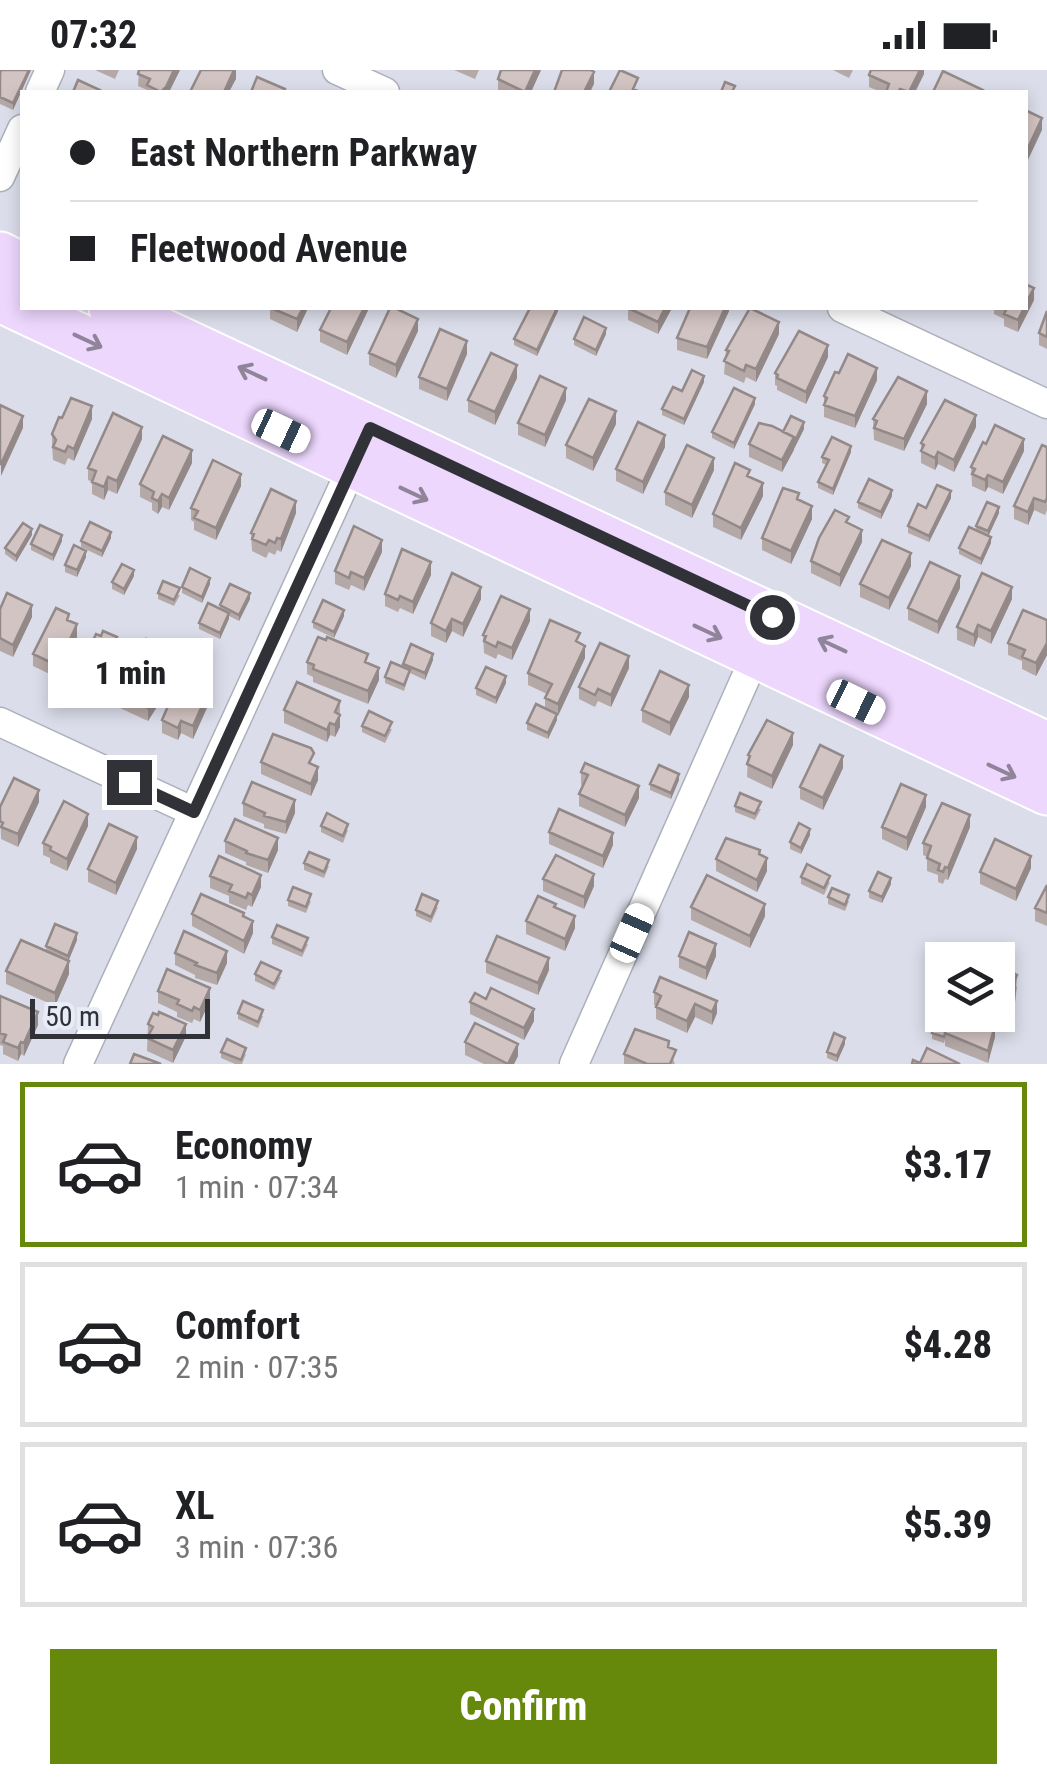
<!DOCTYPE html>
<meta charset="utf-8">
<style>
:root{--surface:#fff;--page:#f6f6f6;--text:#202124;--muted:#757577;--line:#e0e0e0;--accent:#66890c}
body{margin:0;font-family:"Roboto Condensed",sans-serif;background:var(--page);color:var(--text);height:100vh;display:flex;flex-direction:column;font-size:38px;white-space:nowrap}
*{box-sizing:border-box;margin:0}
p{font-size:32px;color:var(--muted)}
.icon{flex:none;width:55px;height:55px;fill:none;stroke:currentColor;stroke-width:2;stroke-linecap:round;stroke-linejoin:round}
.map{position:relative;height:994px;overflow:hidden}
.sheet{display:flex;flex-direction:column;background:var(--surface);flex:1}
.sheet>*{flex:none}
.top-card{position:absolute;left:20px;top:20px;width:1008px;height:220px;border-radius:0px;box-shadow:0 5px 15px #0003;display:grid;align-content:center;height:220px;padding:0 50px;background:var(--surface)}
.tools{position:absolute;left:925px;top:872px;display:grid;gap:20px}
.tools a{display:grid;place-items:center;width:90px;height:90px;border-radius:0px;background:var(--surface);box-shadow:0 5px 15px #0003;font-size:50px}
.scale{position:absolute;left:30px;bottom:25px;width:180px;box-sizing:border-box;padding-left:10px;border:5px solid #313237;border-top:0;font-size:28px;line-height:35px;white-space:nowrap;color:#313237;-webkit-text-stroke:8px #e8ecf7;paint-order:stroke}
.end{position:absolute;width:45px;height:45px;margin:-22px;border:12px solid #313237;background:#fff;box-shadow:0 0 0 5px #fff}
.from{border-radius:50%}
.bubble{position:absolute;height:70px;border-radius:0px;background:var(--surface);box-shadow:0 5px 15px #0003;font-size:32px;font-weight:800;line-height:70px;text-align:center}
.car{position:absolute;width:30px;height:60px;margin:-30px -15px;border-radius:12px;box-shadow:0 0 8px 2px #0007;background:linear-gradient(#fff 24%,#345 0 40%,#fff 0 76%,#345 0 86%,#fff 0)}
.top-card b{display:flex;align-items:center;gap:35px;height:95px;font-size:38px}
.top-card b+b{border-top:2px solid var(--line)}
.top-card i{width:25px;height:25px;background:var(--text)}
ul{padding:18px 0 0;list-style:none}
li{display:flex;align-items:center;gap:30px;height:165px;margin:0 20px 15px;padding:0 30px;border:5px solid var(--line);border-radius:0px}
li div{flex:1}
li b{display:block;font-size:38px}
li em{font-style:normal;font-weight:800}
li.on{border-color:var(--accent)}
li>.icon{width:90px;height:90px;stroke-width:1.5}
.primary-button{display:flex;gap:20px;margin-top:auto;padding:20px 50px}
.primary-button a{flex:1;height:115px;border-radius:0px;background:var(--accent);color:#fff;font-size:40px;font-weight:800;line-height:115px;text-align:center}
.status{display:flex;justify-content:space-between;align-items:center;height:70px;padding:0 50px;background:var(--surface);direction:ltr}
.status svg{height:28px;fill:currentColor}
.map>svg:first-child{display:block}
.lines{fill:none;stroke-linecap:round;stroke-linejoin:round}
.street-casing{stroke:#acb0bb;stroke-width:31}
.primary-casing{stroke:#fff;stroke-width:49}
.street{stroke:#fff;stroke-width:28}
.primary{stroke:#edd7fd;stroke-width:45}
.wall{fill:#b5a9a7}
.shaded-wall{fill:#938988}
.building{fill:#d2c4c2;stroke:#938988;stroke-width:2.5}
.oneway{stroke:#8f849a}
.route{stroke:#313237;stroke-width:12}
</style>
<div class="status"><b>07:32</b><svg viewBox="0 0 49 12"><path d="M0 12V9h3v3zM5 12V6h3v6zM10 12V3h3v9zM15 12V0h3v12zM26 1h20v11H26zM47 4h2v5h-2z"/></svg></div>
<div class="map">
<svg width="1047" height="994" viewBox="0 0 1047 994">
<rect width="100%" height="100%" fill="#dbdeea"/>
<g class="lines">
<!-- street casing -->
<g class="street-casing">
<path id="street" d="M337 0 385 22
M40 22 50 0
M0 107 22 59
M842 238 1047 334
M0 652 194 742
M78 994 359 382
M574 994 762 571"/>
</g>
<!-- primary casing -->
<g class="primary-casing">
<path id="primary" d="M0 185 22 196
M0 229 1047 722
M112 238 1047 675"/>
</g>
<!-- street -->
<use href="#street" class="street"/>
<!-- primary -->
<use href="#primary" class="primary"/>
</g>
<!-- wall -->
<path class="wall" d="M31 0 13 40 0 34V3Z
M95 0H119L115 9Z
M139 0H180L169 22H147V20L138 16Z
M454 0H479L475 9Z
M541 0 531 22H501L498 21V9Z
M833 0H853L849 8Z
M924 0V4L915 22H881L869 17V5Z
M1034 230 1018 262 1004 256V249L994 244V238H1025Z
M270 238H308L297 262 270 249Z
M369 238 347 285 320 272V260Z
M558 238V241L537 286 514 275V269Z
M628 238H672L658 264 628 250Z
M729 238V241L707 289 677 280V268Z
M1047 241V279L1039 275V263Z
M418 261 396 308 369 295V283Z
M606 264 596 286 574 275V269Z
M779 264 756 312 746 307 744 313 724 304 726 280Z
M467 284 447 331 419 319V307Z
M828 287 806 334 777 320V316L775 315V303Z
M517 308 495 355 468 342V330Z
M877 310 855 358 824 347V326Z
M704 312 684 355 662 345V339L682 321Z
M566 330 545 377 518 365V353Z
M755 334 734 379 712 368V362Z
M927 334 904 381 874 370 873 349Z
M62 348 92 349 74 391 68 388 65 395 53 390 52 376V364Z
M616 354 593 401 566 388V375Z
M976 357 954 402 938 394 935 400 921 393V373Z
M804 359 782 402 749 387V374L783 362Z
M142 369 117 424 108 420 104 430 92 424V412L88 410V398Z
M665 377 643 424 616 411V399Z
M1047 377V440L1045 445 1034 440 1028 455 1014 449V436Z
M1024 381 1003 424 988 417 985 422 972 416 971 397Z
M851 382 833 425 818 418V412L826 395 822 393V387Z
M192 393 169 440 162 437 158 444 152 440V433L140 427V414Z
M714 400 692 448 665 435V422Z
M241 416 216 470 194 460V452L191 450V438Z
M763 426 741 470 713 457V444Z
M892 426 881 449 858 438V432Z
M951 428 929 472 908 463V456L926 438Z
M799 430 812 449 791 494 762 480V468Z
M296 443 281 482 277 480 275 485 269 482 266 488 252 481 251 463Z
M999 443 988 466 991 473 981 495 959 484V478L976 460V456Z
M849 454 862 472 840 517 811 503V491Z
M32 465 16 492 5 484V478Z
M111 468 102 487 81 477V471Z
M62 471 53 491 31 480V474Z
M382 482 364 521 351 515 349 520 335 514V501Z
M86 487 77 507 65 502V495Z
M911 496 889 540 860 527V514Z
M431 505 413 544 400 538 398 542 385 536V524Z
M134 506 124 525 112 519V512Z
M210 514 202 533 182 523V517Z
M960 518 938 564 908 550V538Z
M158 523 180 525 174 536 158 529Z
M250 529 239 551 229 546 220 569 199 559V553L220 538V535Z
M481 529 463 567 452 561 446 573 431 566V553Z
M1012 529 991 574 978 567 974 577 957 570V557Z
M0 539 32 547 13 587 0 581Z
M344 546 334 568 313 558V552Z
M1047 550V585L1036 606 1022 599V591L1008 585V573Z
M530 551 512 590 498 584 496 589 484 583 483 565Z
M77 567 58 608 33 596V584Z
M580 573 585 588 557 646V650L548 669 527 660V653L545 639V628L547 624 528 615V603Z
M117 574 121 576V595L101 629 77 617V605Z
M433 590 425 610 410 603 404 621 385 613V607L403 597V594Z
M307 592 368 593 379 610 368 634 313 612V607L307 604Z
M174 594 160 625V632L148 651 120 638V626Z
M629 598 611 637 598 631 595 637 579 629V617Z
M196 612 210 631 193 669 181 663 178 670 162 663V650Z
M506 613 496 634 476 625V618Z
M689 627 670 666 642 652V640Z
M340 631V657L335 667 330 665 327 672 284 653V640Z
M362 656 392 659 385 673 362 662Z
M793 675 772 719 747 707 748 685Z
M261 692 314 695 318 710 311 726 261 704Z
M843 698 823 740 800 729V717Z
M581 702 639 728 625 757 579 736V724L583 715H581Z
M679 710 671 729 650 720V714Z
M39 732 18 777 1 769 0 737Z
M243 733 295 743 286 764 264 758V754L243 746Z
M735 736 761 739 755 750 735 742Z
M926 737 907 781 882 769V757Z
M88 756 67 801 50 793V788L43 785V773Z
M321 756 348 760 343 773 321 762Z
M970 757 948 810 945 809 943 814 938 812V805L927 801V787L923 785V773Z
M549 762 613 775 603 798 549 774Z
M810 765 801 784 790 779V772Z
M225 771 278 780 268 803 246 795V792L225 783Z
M137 779 116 825 88 812V799Z
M760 785 767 801 757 822 716 801V789Z
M304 793 329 796 324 808 304 800Z
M1031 798 1016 831 980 814V802Z
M210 806 261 817 252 837 248 835 246 840 229 833V826L210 818Z
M801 807 830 812 824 825 801 814Z
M543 809 594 816 584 839 543 821Z
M891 814 882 833 869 828V821Z
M1047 815V856L1035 851V838Z
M828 827 849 831 845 841 828 834Z
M288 830 311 831 306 843 288 836Z
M438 837 431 853 416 846V840Z
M691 837 765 846 750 878 691 850Z
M556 838 575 858 565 881 526 864V851Z
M192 844 244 847 253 863 244 884 192 856Z
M272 867 308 874 302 887 272 874Z
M77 870 68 891 69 904 55 936 6 914V901L46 881V876Z
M175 883 227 893 217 915 195 908V905L175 895Z
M679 886H716L706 910 679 898Z
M486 891 549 900 538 925 486 903Z
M998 894 1017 917 1015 932 1011 943 998 938Z
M255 904 281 907 274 920 255 911Z
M660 907 717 943 712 955 695 947 687 963 656 949V936L654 935V922Z
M158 921 210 931 200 952 194 949 192 953 177 947V942L158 933Z
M0 926 38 955 24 986 21 984 18 991 3 984V976L0 975Z
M486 929 534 951 524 970 470 944V932Z
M238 943 263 946 258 958 238 949Z
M148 954 186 966 173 993 147 981Z
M947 957 995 967 988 993 945 976V969L944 973 932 969V963Z
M465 972 518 986 514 994H484L465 985Z
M845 974 837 992 827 988V982Z
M668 977 675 994H624V984Z
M221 982 246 984 242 994H235L221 988Z"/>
<!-- shaded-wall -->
<path class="shaded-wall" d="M29 0H31L13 40V33Z
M174 0H180L169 22H161Z
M234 0H236V9L229 22H224Z
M535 0H541L531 22H525Z
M920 0H924V4L915 22H909Z
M594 2V14L590 22H584Z
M1042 48V60L1027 92V80Z
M1034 218V230L1018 262V250Z
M303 238H308L297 262V249Z
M364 238H369L347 285V272Z
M557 238 558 241 537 286V280Z
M665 238H672L658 264V252Z
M725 238H729V241L707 289V277Z
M418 249V261L396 308V295Z
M779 252V264L756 312V299Z
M606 258V264L596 286V280Z
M467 271V284L447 331V319Z
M828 275V287L806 334V322Z
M517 295V308L495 355V342Z
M877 298V310L855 358V346Z
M704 306V312L684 355V349Z
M566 318V330L545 377V365Z
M927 321V334L904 381V369Z
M755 328V334L734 379V373Z
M92 336V349L74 391V379Z
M616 341V354L593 401V388Z
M976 345V357L954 402V390Z
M23 346V358L1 406V394Z
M804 352V359L794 379V373Z
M142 357V369L117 424V411Z
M665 365V377L643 424V412Z
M794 367V380L782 402V390Z
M1024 369V381L1003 424V412Z
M851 376V382L833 425V419Z
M192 380V393L169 440V428Z
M938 382V394L935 400V388Z
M714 388V400L692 448V435Z
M241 404V416L216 470V458Z
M988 405V417L985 422V410Z
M108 407V420L104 430V417Z
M763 413V426L741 470V458Z
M892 420V426L881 449V442Z
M951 421V428L929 472V466Z
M162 424V437L158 444V431Z
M1034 428V440L1028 455V442Z
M296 431V443L281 482V469Z
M812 436V449L791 494V481Z
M999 437V443L988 467V461Z
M32 459V465L16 492V486Z
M862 460V472L840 517V505Z
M111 462V468L102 487V481Z
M62 465V471L53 491V485Z
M991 467V473L981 495V489Z
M382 470V482L364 521V508Z
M86 481V487L77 507V500Z
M911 483V496L889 540V528Z
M431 492V505L413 544V532Z
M134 500V506L124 525V519Z
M960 506V518L938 564V552Z
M210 508V514L202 533V527Z
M481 517V529L463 567V554Z
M1012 517V529L991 574V561Z
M250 523V529L239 551V545Z
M32 535V547L13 587V575Z
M530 539V551L512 590V578Z
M344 540V546L334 568V562Z
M229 543V549L220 569V563Z
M452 549V561L446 573V561Z
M77 554V567L58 608V596Z
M978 555V567L974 577V565Z
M1047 573V585L1036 606V593Z
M121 576V595L101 629V617Z
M585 576V588L558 646V634Z
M174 581V594L160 625V632L148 651V638Z
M433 584V590L425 610V603Z
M629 586V598L611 637V625Z
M379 598V610L368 634V621Z
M506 606V613L496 634V628Z
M689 615V627L670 666V653Z
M210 618V631L193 669V656Z
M557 644V650L548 669V663Z
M340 645V657L335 667V655Z
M181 651V663L178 670V658Z
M330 653V665L327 672V660Z
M793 663V675L772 719V706Z
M843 686V698L823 740V728Z
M318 697V710L311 726V714Z
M679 704V710L671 729V723Z
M639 716V728L625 757V745Z
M39 720V732L18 777V764Z
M926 725V737L907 781V768Z
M295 730V743L286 764V752Z
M88 744V756L67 801V789Z
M970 745V757L948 810V798Z
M810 759V765L801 784V778Z
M613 763V775L603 798V786Z
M137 767V779L116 825V813Z
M278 768V780L268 803V790Z
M1031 786V798L1016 831V819Z
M767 788V801L757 822V810Z
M594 804V816L584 839V827Z
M261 805V817L252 837V825Z
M891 808V814L882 833V827Z
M765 834V846L750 878V866Z
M575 846V858L565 881V869Z
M253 851V863L244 884V871Z
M77 863V870L68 892V886Z
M716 874V886L706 910V898Z
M227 881V893L217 915V903Z
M549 888V900L538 925V913Z
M69 891V904L55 936V923Z
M1017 905 1015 932 1011 943V918Z
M210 918V931L200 952V940Z
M717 931V943L712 955V942Z
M695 934V947L687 963V951Z
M534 939V951L524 970V958Z
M38 942V955L24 986V973Z
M186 954V966L173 993V980Z
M995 955V967L988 993V981Z
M845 968V974L837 992V986Z
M21 972V984L18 991V978Z
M518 974V986L514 994H508Z"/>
<!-- building -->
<path class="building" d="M1 0H29L13 33 0 27V3Z
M139 0H174L166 17 161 22 147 15 150 9 138 4Z
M201 0H234L224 22H190Z
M501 0H535L525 22 498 9Z
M562 0H591L594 2 584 22H554Z
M620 0 638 8 633 19 640 22H609Z
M871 0H920L909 22 900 19 898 22H886L889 14 869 5Z
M943 1 983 20 982 22H933Z
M257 7 285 19 284 22H251Z
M78 10 100 20 99 22H73Z
M725 12 735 16 732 22H721Z
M1025 40 1042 48 1027 80 1025 79Z
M1025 214 1034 218 1025 235Z
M271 238H303L297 249Z
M331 238H364L347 272 320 260Z
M390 238H395L418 249 396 295 369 283Z
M530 238H557L537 280 514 269Z
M628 238H665L658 252Z
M690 238H725L707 277 677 268Z
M750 238 779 252 756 299 746 295 744 301 724 291 729 281 726 280Z
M1006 238H1024L1018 250 1004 244 1007 238Z
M1047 241V267L1039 263Z
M584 247 606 258 596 280 574 269Z
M440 259 467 271 447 319 419 307Z
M799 261 828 275 806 322 777 308 778 305 775 303Z
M491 283 517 295 495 342 468 330Z
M848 284 877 298 855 346 824 335 827 328 824 326 835 302 839 303Z
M692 300 704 306 684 349 662 339 673 317 682 321Z
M540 306 566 318 545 365 518 353Z
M898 307 927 321 904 369 874 358 877 351 873 349Z
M734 318 755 328 734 373 712 362Z
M71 328 92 336 74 379 68 376 65 382 53 377 56 370 52 364 59 347 62 348Z
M589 329 616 341 593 388 566 375Z
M945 330 976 345 954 390 938 382 935 388 921 381 924 375 921 373Z
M0 335 23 346 1 394 0 393Z
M113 343 142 357 117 411 108 407 104 417 92 412 96 401 88 398Z
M791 346 804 352 794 373V367L783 362Z
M638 352 665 365 643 412 616 399Z
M759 353 772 356 794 367 782 390 749 374Z
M995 355 1024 369 1003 412 988 405 985 410 972 404 975 399 971 397 983 372 986 374Z
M163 366 192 380 169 428 162 424 158 431 152 428 154 422 140 414Z
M832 367 851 376 833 419 818 412 829 390 822 387Z
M687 375 714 388 692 435 665 422Z
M1042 375 1047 377V428L1045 432 1034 428 1028 442 1014 436Z
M213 390 241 404 216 458 194 448 198 441 191 438Z
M735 393 750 400 747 406 763 413 741 458 713 444Z
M869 409 892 420 881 442 858 432Z
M937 415 951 421 929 466 908 456 918 434 926 438Z
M783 418 799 423 797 429 812 436 791 481 762 468Z
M271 419 296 431 281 469 277 468 275 473 269 470 266 475 252 469 254 464 251 463Z
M987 432 999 437 988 461 976 456Z
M835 440 849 447 846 452 862 460 840 505 811 491 819 468Z
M90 452 111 462 102 481 81 471Z
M23 453 32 459 16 486 5 478Z
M40 455 62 465 53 485 31 474Z
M354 456 382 470 364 508 351 502 349 508 335 501Z
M969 457 991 467 981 489 959 478Z
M882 470 911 483 889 528 860 514Z
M74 475 86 481 77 500 65 495Z
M402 479 431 492 413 532 400 526 398 530 385 524Z
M930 492 960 506 938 552 908 538Z
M122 494 134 500 124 519 112 512Z
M190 498 210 508 202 527 182 517Z
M452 503 481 517 463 554 452 549 446 561 431 553Z
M982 503 1012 517 991 561 978 555 974 565 957 557Z
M163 511 180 518 174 530 158 523Z
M230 514 250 523 239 545 220 535Z
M7 523 32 535 13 575 0 568V539Z
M501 526 530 539 512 578 498 572 496 577 484 571 486 566 483 565Z
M323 530 344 540 334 562 313 552Z
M208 533 229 543 220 563 199 553Z
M56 538 69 544 67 550 77 554 58 596 33 584Z
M1023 540 1047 550V573L1036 593 1022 587 1025 580 1008 573Z
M550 550 580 563 576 571 585 576 558 634 545 628 552 614 528 603Z
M103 561 117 567 114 573 121 576 119 581 121 583 101 617 77 605 96 564 101 566Z
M318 567 326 570 327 567 368 584 365 592 379 598 368 621 313 599 314 595 307 592Z
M146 569 174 581 158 618 160 619 148 638 120 626Z
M600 573 629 586 611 625 598 619 595 625 579 617Z
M411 574 433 584 425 603 403 594Z
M391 592 410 600 404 615 385 607Z
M486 597 506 606 496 628 476 618Z
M660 601 689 615 670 653 642 640Z
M187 602 196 606 193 611 210 618 193 656 181 651 178 658 162 650 181 606 184 607Z
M297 612 340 631 335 642 340 645 335 655 330 653 327 660 284 640Z
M536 634 557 644 548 663 527 653Z
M369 641 392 652 385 666 362 656Z
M767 650 793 663 772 706 747 694 750 686 748 685Z
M273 664 311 678 314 683 309 693 318 697 311 714 261 692Z
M820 675 843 686 823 728 800 717Z
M585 693 639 716 625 745 579 724 588 705 581 702Z
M659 695 679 704 671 723 650 714Z
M14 708 39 720 18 764 1 757 3 753 0 751V737Z
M252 712 295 730 286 752 264 746 265 743 243 733Z
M901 714 926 725 907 768 882 757Z
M740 723 761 732 755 744 735 736Z
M64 731 88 744 67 789 50 780 51 777 43 773Z
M942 733 970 745 948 798 945 797 943 802 938 800 940 794 927 788 931 776 923 773Z
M559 739 613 763 603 786 549 762Z
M327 743 348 754 343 766 321 756Z
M235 749 278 768 268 790 246 783 247 781 225 771Z
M799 753 810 759 801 778 790 772Z
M109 754 137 767 116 813 88 799Z
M726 768 760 780 759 784 767 788 757 810 716 789Z
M995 769 1031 786 1016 819 980 802Z
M309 782 329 790 324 802 304 793Z
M556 785 594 804 584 827 543 809Z
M219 786 261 805 252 825 248 823 246 828 229 821 232 815 210 806Z
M807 794 830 806 824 818 801 807Z
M878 802 891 808 882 827 869 821Z
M707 805 765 834 750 866 691 837Z
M1047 815V843L1035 838Z
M293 817 311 824 306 837 288 830Z
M832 818 849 825 845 835 828 827Z
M201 824 244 843 243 846 253 851 244 871 192 844Z
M422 824 438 831 431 847 416 840Z
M538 826 556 834 554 837 575 846 565 869 526 851Z
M55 854 77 863 68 886 46 876Z
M277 855 308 868 302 881 272 867Z
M184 861 227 881 217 903 195 895 197 893 175 883Z
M689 862 716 874 706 898 679 886Z
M497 866 549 888 538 913 486 891Z
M21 870 69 891 55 923 6 901Z
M981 875 992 880 988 889 990 890H974Z
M261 892 281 901 274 914 255 904Z
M998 894 1017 905 1011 918 1015 919 1011 931 998 926Z
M167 899 210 918 200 940 194 937 192 941 177 934 179 930 158 921Z
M660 907 717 931 712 942 695 934 687 951 656 937 661 926 654 922Z
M491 918 534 939 524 958 470 932 475 923 486 929Z
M0 926 38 942 24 973 21 972 18 978 3 972 6 965 0 963Z
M243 931 263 940 258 952 238 943Z
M159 942 186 954 173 980 147 968 153 957 148 954 153 943 158 945Z
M953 945H978L995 955 988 981 945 963Z
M475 953 518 974 508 994 465 972Z
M936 953 947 957 944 967 932 963Z
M635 959 669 971 668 977 676 980 670 994H647L624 984Z
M834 963 845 968 837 986 827 982Z
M227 969 246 978 241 990 221 982Z
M927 978 960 994H912L913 990 920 993Z
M134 984 161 994H130Z"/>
<!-- one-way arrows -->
<defs><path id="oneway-shaft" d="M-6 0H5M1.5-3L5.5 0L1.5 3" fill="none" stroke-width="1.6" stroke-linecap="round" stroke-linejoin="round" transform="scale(2.5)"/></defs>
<g class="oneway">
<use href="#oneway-shaft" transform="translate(88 271) rotate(25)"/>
<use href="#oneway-shaft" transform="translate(252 303) rotate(-155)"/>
<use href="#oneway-shaft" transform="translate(414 424) rotate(25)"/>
<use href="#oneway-shaft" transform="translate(708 562) rotate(25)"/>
<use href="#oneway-shaft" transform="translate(832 575) rotate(-155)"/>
<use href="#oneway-shaft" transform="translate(1002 701) rotate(25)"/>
</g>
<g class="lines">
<!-- route -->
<path class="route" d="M129 712 194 742 370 358 772 547"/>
</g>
</svg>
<div class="tools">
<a><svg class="icon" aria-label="layers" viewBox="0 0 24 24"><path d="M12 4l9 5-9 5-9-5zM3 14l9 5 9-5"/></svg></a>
</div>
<div class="scale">50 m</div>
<i class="end from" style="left:772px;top:547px"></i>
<i class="end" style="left:129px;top:712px"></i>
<div class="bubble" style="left:48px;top:568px;width:165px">1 min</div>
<i class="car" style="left:281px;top:361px;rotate:115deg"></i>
<i class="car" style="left:856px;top:632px;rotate:116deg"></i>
<i class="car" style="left:632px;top:863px;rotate:24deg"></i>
<div class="top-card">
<b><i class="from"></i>East Northern Parkway</b>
<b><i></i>Fleetwood Avenue</b>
</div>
</div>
<section class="sheet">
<ul>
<li class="on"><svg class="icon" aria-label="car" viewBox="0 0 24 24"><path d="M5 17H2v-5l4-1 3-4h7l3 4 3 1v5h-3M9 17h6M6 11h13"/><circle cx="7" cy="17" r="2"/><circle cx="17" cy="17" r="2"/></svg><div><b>Economy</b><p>1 min · 07:34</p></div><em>$3.17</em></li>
<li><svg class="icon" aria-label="car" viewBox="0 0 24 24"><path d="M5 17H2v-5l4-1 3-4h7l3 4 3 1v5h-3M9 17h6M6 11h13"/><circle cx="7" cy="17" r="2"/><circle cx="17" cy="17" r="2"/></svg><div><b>Comfort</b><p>2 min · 07:35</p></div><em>$4.28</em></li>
<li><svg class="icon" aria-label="car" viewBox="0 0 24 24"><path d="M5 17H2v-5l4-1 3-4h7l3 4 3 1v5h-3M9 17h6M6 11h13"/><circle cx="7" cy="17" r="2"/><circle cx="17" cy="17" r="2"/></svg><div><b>XL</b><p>3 min · 07:36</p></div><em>$5.39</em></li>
</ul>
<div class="primary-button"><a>Confirm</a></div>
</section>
